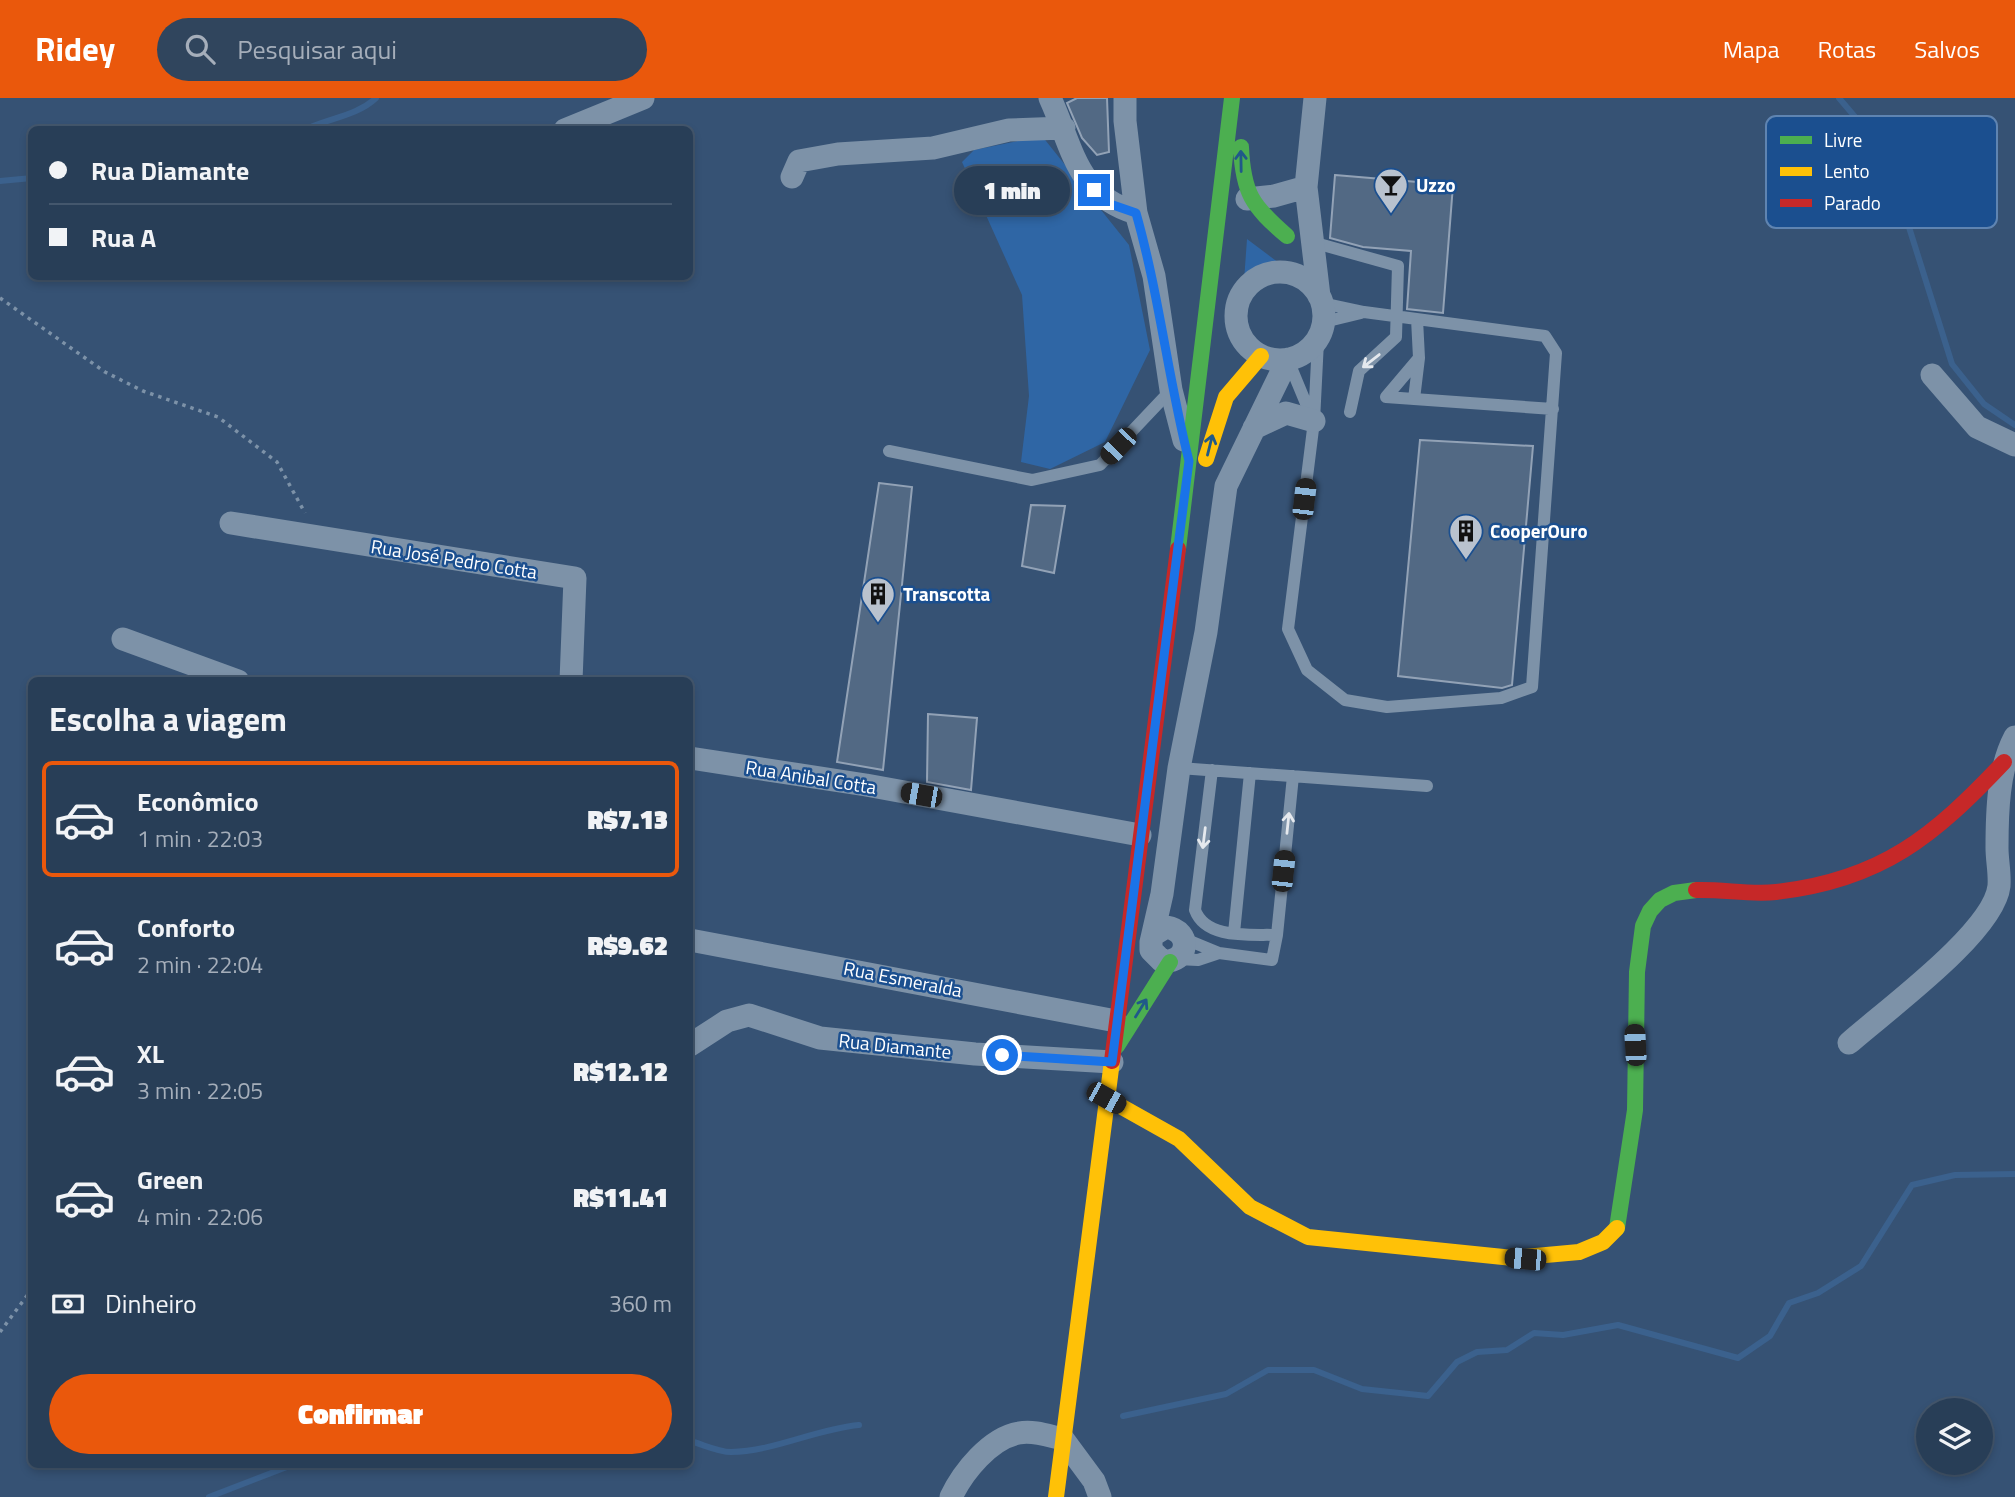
<!DOCTYPE html>
<html lang="pt">
<meta charset="utf-8">
<style>
:root{--surface:#283e57;--page:#30455d;--text:#f1f3f6;--muted:#a5aeba;--line:#44576d;--accent:#ea580c}
body{margin:0;font-family:"Titillium Web",sans-serif;background:var(--page);color:var(--text);height:100vh;display:flex;flex-direction:column;font-size:26px;white-space:nowrap}
*{box-sizing:border-box;margin:0}
p{font-size:23px;color:var(--muted)}
.icon{flex:none;width:38px;height:38px;fill:none;stroke:currentColor;stroke-width:2;stroke-linecap:round;stroke-linejoin:round}
.map{position:relative;flex:1;overflow:hidden}
.side{position:absolute;left:28px;top:579px;width:665px;height:791px;display:flex;flex-direction:column;background:var(--surface);border-radius:10px;box-shadow:0 4px 10px #0003,0 0 0 2px var(--line)}
.side>*{flex:none}
.banner{position:absolute;left:28px;top:28px;width:665px;height:154px;border-radius:10px;box-shadow:0 4px 10px #0003,0 0 0 2px var(--line);display:grid;align-content:center;height:154px;padding:0 21px;background:var(--surface)}
.controls{position:absolute;left:1916px;top:1300px;display:grid;gap:14px}
.controls a{display:grid;place-items:center;width:77px;height:77px;border-radius:50%;background:var(--surface);box-shadow:0 4px 10px #0003,0 0 0 2px var(--line);font-size:35px}
.end{position:absolute;width:32px;height:32px;margin:-16px;border:9px solid #1a73e8;background:#fff;box-shadow:0 0 0 4px #fff}
.from{border-radius:50%}
.bubble{position:absolute;height:49px;border-radius:24px;background:var(--surface);box-shadow:0 4px 10px #0003,0 0 0 2px var(--line);font-size:23px;font-weight:800;line-height:49px;text-align:center}
.car{position:absolute;width:21px;height:42px;margin:-21px -10px;border-radius:9px;box-shadow:0 0 5px 2px #0007;background:linear-gradient(#222 24%,#8ab4d8 0 40%,#222 0 76%,#8ab4d8 0 86%,#222 0)}
.banner b{display:flex;align-items:center;gap:24px;height:66px;font-size:26px}
.banner b+b{border-top:2px solid var(--line)}
.banner i{width:18px;height:18px;background:var(--text)}
ul{padding:0;list-style:none}
li{display:flex;align-items:center;gap:21px;height:116px;margin:0 14px 10px;padding:0 7px;border:4px solid transparent;border-radius:10px}
li div{flex:1}
li b{display:block;font-size:26px}
li em{font-style:normal;font-weight:800}
li.on{border-color:var(--accent)}
li>.icon{width:63px;height:63px;stroke-width:1.5}
h2{padding:0 21px;font-size:32px;line-height:84px}
.pay{display:flex;align-items:center;gap:18px;height:77px;padding:0 21px;font-size:26px}
.pay p{margin-inline-start:auto}
.action{display:flex;gap:14px;margin-top:auto;padding:14px 21px}
.action a{flex:1;height:80px;border-radius:42px;background:var(--accent);color:#fff;font-size:28px;font-weight:800;line-height:80px;text-align:center}
header{display:flex;align-items:center;gap:42px;box-sizing:border-box;height:98px;padding:0 35px;background:var(--accent);color:#fff}
header strong{font-size:33px}
nav{display:flex;gap:38px;margin-inline-start:auto;font-size:24px}
.search{width:490px;height:63px;background:var(--page);display:flex;align-items:center;gap:18px;box-sizing:border-box;padding:0 24px;border-radius:38px;color:var(--muted);font-size:26px}
.map>svg:first-child{display:block}
.green{fill:#2f66a5}
.lines{fill:none;stroke-linecap:round;stroke-linejoin:round}
.stream{stroke:#3b618d;stroke-width:6}
.building{fill:#526984;stroke:#92a2b6;stroke-width:2}
.path{stroke:#7d92a8;stroke-width:3.5;stroke-dasharray:3.5 5;stroke-linecap:butt}
.lane{stroke:#7d92a8;stroke-width:12}
.street{stroke:#7d92a8;stroke-width:23}
.fast{stroke:#4caf50;stroke-width:16}
.slow{stroke:#ffc107;stroke-width:16}
.jam{stroke:#c62828;stroke-width:16}
.oneway{stroke:#205989}
.oneway2{stroke:#e5e9ee}
.route{stroke:#1a73e8;stroke-width:9}
.labels{text-anchor:middle;stroke-width:5;stroke-linejoin:round;paint-order:stroke}
.poi-label{font-size:19px;font-weight:bold;fill:#fff;stroke:#1b4f8f;text-anchor:start}
.street-label{font-size:19px;fill:#fff;stroke:#1b4f8f}
.key{fill:#1b4f8f;stroke:#5f84b1;stroke-width:2}
.key-label{font-size:19px;fill:#fff}
</style>
<header>
<strong>Ridey</strong>
<div class="search"><svg class="icon" aria-label="search" viewBox="0 0 24 24"><circle cx="10" cy="10" r="6"/><path d="M15 15l6 6"/></svg>Pesquisar aqui</div>
<nav><a>Mapa</a><a>Rotas</a><a>Salvos</a></nav>
</header>
<div class="map">
<svg width="2015" height="1399" viewBox="0 0 2015 1399">
<rect width="100%" height="100%" fill="#365274"/>
<!-- green -->
<path class="green" d="M1042 38 1129 147 1150 252 1105 344 1050 371 1021 364 1029 298 1022 197 962 64 974 52Z
M1247 141 1279 165 1244 183Z"/>
<g class="lines">
<!-- stream -->
<path class="stream" d="M1839 0 1896 67 1908 126 1952 266 1984 306 2015 327
M304 32C328 20 357 18 376 0
M0 83 32 80
M1123 1318 1226 1296 1268 1272H1314L1362 1291 1428 1298 1457 1264 1477 1254 1507 1252 1534 1235 1563 1237 1618 1227 1738 1260 1770 1238 1789 1205 1818 1195 1861 1168 1912 1087 1955 1077 2015 1076
M690 1343C702 1346 718 1354 731 1354 775 1353 816 1331 859 1327
M565 1367H598
M209 1399 292 1367"/>
</g>
<!-- building -->
<path class="building" d="M1077 0H1107L1109 54 1097 57 1082 40 1067 5Z
M1335 77 1453 87 1443 215 1407 211 1411 153 1363 149 1330 140Z
M1420 342 1533 348 1512 587 1502 590 1398 578Z
M879 385 912 389 883 672 837 664Z
M1031 407 1065 408 1054 475 1022 468Z
M928 616 977 620 971 692 927 684Z"/>
<g class="lines">
<!-- path -->
<path class="path" d="M0 200 105 274 143 293 218 319 277 364 305 415
M0 1234 32 1191"/>
<!-- lane -->
<path class="lane" d="M1312 144 1398 168 1396 239 1359 273 1350 314
M1324 224 1361 215
M1318 243 1314 323 1288 531 1307 572 1345 602 1387 609 1501 600 1532 589 1556 255 1545 238 1364 214 1322 205
M1288 262 1312 320
M1386 299 1553 311
M1386 299 1419 260
M1414 301 1419 260 1417 221
M889 353 1032 382 1100 367 1171 292
M1179 670 1427 688
M1212 672 1195 812C1206 842 1251 836 1277 837L1293 678
M1234 835 1250 675
M1185 841 1219 855 1272 862 1277 837
M1177 861 1198 862 1219 855"/>
<!-- street -->
<path class="street" d="M1050 0C1073 50 1076 97 1136 115
M1125 0V23L1136 115 1154 178 1171 292 1184 342
M1315 0 1306 89 1319 198
M565 32 643 0
M792 79 799 63 838 56 933 50 1009 32 1064 30
M1247 101 1274 98 1306 89
M1236 218a44 44 0 1 1 88 0a44 44 0 1 1-88 0Z
M1932 277 1977 329 2015 347
M1254 330 1286 315 1314 323
M231 425 575 480 571 583
M123 541 238 583
M690 660 866 687 1140 737
M1153 837 1166 829C1193 833 1189 866 1162 863L1151 852V844L1162 796 1179 670 1206 534 1226 388 1288 261
M690 842 1116 923
M1849 945C1885 913 1994 834 1999 788 2000 775 1997 762 1997 750 1997 714 1998 671 2015 639
M690 947 727 923 749 917 820 940 975 956 1112 964
M951 1399C963 1374 990 1340 1019 1335 1034 1332 1049 1338 1063 1341L1094 1383 1100 1399"/>
<!-- fast -->
<path class="fast" d="M1241 49C1243 95 1252 108 1287 138
M1178 451 1232 0
M1117 948 1170 864
M1617 1130 1635 1012 1637 874 1643 828 1650 813 1660 802 1674 795 1696 792"/>
<!-- slow -->
<path class="slow" d="M1206 361 1226 299 1261 258
M1106 1000 1179 1041 1250 1109 1308 1139 1513 1160 1579 1154 1603 1144 1617 1130
M1056 1399 1112 963"/>
<!-- jam -->
<path class="jam" d="M1696 792C1723 791 1750 797 1776 794 1882 782 1934 738 2004 664
M1112 963 1178 451"/>
</g>
<!-- one-way arrows -->
<defs><path id="oneway-shaft" d="M-6 0H5M1.5-3L5.5 0L1.5 3" fill="none" stroke-width="1.6" stroke-linecap="round" stroke-linejoin="round" transform="scale(1.75)"/></defs>
<g class="oneway">
<use href="#oneway-shaft" transform="translate(1241 63) rotate(-91)"/>
<use href="#oneway-shaft" transform="translate(1210 347) rotate(-76)"/>
<use href="#oneway-shaft" transform="translate(1141 910) rotate(-58)"/>
</g>
<g class="oneway2">
<use href="#oneway-shaft" transform="translate(1371 263) rotate(142)"/>
<use href="#oneway-shaft" transform="translate(1288 725) rotate(-84)"/>
<use href="#oneway-shaft" transform="translate(1204 740) rotate(97)"/>
</g>
<g class="lines">
<!-- route -->
<path class="route" d="M1002 957 1112 964 1189 363C1168 280 1159 196 1136 115L1110 106 1094 92"/>
</g>
<!-- icons -->
<defs>
<g id="bar-pin" transform="scale(1.75)"><path d="M0 17L-7.5 6A9.5 9.5 0 1 1 7.5 6Z" fill="#b9c2ce" stroke="#1b4f8f"/><path d="M-6-5H6L.8 .8V4.5H3.5V6h-7V4.5H-.8V.8Z" fill="#111"/></g>
<g id="building-pin" transform="scale(1.75)"><path d="M0 17L-7.5 6A9.5 9.5 0 1 1 7.5 6Z" fill="#b9c2ce" stroke="#1b4f8f"/><path d="M-4-6H4V6H1V3H-1V6H-4ZM-2.5-4.3h1.7v1.8h-1.7ZM.8-4.3h1.7v1.8H.8ZM-2.5-1h1.7V.8h-1.7ZM.8-1h1.7V.8H.8Z" fill="#111"/></g>
</defs>
<g fill-rule="evenodd">
<use href="#bar-pin" x="1391" y="87"/>
<use href="#building-pin" x="1466" y="433"/>
<use href="#building-pin" x="878" y="496"/>
</g>
<g class="labels">
<!-- poi labels -->
<g class="poi-label">
<text x="1416" y="94">Uzzo</text>
<text x="1490" y="440">CooperOuro</text>
<text x="903" y="503">Transcotta</text>
</g>
<!-- street labels -->
<g class="street-label">
<text transform="translate(454 461) rotate(9)" y="7">Rua José Pedro Cotta</text>
<text transform="translate(811 679) rotate(9)" y="7">Rua Anibal Cotta</text>
<text transform="translate(903 881) rotate(11)" y="7">Rua Esmeralda</text>
<text transform="translate(895 948) rotate(6)" y="7">Rua Diamante</text>
</g>
</g>
<!-- legend -->
<rect x="1766" y="18" width="231" height="112" rx="10" class="key"/>
<rect x="1780" y="38" width="32" height="8" fill="#4caf50"/>
<rect x="1780" y="69" width="32" height="9" fill="#ffc107"/>
<rect x="1780" y="101" width="32" height="8" fill="#c62828"/>
<g class="key-label">
<text x="1824" y="49">Livre</text>
<text x="1824" y="80">Lento</text>
<text x="1824" y="112">Parado</text>
</g>
</svg>
<div class="controls">
<a><svg class="icon" aria-label="layers" viewBox="0 0 24 24"><path d="M12 4l9 5-9 5-9-5zM3 14l9 5 9-5"/></svg></a>
</div>
<i class="end from" style="left:1002px;top:957px"></i>
<i class="end" style="left:1094px;top:92px"></i>
<div class="bubble" style="left:954px;top:68px;width:116px">1 min</div>
<i class="car" style="left:1118px;top:348px;rotate:224deg"></i>
<i class="car" style="left:1304px;top:401px;rotate:7deg"></i>
<i class="car" style="left:921px;top:697px;rotate:280deg"></i>
<i class="car" style="left:1283px;top:773px;rotate:6deg"></i>
<i class="car" style="left:1635px;top:947px;rotate:357deg"></i>
<i class="car" style="left:1106px;top:1000px;rotate:119deg"></i>
<i class="car" style="left:1525px;top:1161px;rotate:275deg"></i>
<div class="banner">
<b><i class="from"></i>Rua Diamante</b>
<b><i></i>Rua A</b>
</div>
<section class="side">
<h2>Escolha a viagem</h2>
<ul>
<li class="on"><svg class="icon" aria-label="car" viewBox="0 0 24 24"><path d="M5 17H2v-5l4-1 3-4h7l3 4 3 1v5h-3M9 17h6M6 11h13"/><circle cx="7" cy="17" r="2"/><circle cx="17" cy="17" r="2"/></svg><div><b>Econômico</b><p>1 min · 22:03</p></div><em>R$7.13</em></li>
<li><svg class="icon" aria-label="car" viewBox="0 0 24 24"><path d="M5 17H2v-5l4-1 3-4h7l3 4 3 1v5h-3M9 17h6M6 11h13"/><circle cx="7" cy="17" r="2"/><circle cx="17" cy="17" r="2"/></svg><div><b>Conforto</b><p>2 min · 22:04</p></div><em>R$9.62</em></li>
<li><svg class="icon" aria-label="car" viewBox="0 0 24 24"><path d="M5 17H2v-5l4-1 3-4h7l3 4 3 1v5h-3M9 17h6M6 11h13"/><circle cx="7" cy="17" r="2"/><circle cx="17" cy="17" r="2"/></svg><div><b>XL</b><p>3 min · 22:05</p></div><em>R$12.12</em></li>
<li><svg class="icon" aria-label="car" viewBox="0 0 24 24"><path d="M5 17H2v-5l4-1 3-4h7l3 4 3 1v5h-3M9 17h6M6 11h13"/><circle cx="7" cy="17" r="2"/><circle cx="17" cy="17" r="2"/></svg><div><b>Green</b><p>4 min · 22:06</p></div><em>R$11.41</em></li>
</ul>
<div class="pay"><svg class="icon" aria-label="cash" viewBox="0 0 24 24"><path d="M3 7h18v10H3z"/><circle cx="12" cy="12" r="2"/></svg>Dinheiro<p>360 m</p></div>
<div class="action"><a>Confirmar</a></div>
</section>
</div>
